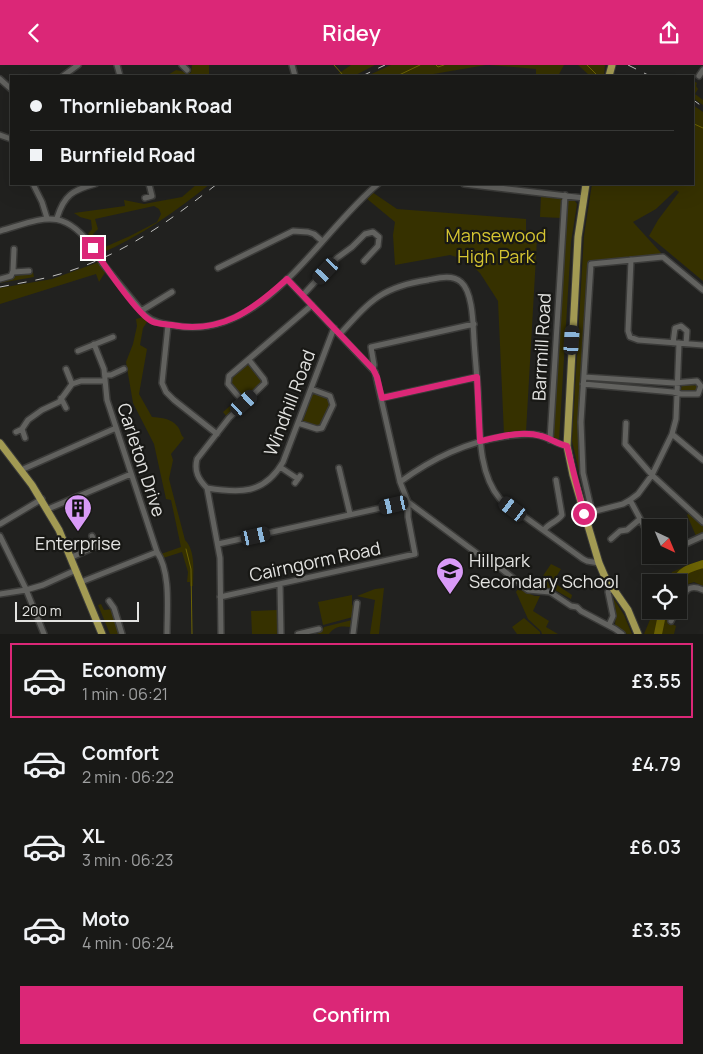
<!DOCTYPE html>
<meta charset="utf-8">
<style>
:root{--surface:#191917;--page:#262624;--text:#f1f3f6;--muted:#9fa0a1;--line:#373836;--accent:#db2777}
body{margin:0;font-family:Manrope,sans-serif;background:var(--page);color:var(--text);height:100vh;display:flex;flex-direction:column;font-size:19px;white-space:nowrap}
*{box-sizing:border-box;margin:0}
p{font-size:16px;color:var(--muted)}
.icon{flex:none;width:28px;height:28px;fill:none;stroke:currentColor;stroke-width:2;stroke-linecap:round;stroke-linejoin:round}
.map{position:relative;height:569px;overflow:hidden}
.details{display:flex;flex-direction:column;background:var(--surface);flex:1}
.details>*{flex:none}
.hud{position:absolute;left:10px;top:10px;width:684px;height:110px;border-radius:0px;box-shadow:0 5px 20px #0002,0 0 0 1px var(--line);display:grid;align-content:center;height:110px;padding:0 20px;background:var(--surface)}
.needle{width:32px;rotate:136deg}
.buttons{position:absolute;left:642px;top:454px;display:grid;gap:10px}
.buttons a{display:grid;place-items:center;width:45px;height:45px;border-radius:0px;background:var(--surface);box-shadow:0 5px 20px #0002,0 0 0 1px var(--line);font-size:25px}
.scale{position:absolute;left:15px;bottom:12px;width:124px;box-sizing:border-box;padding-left:5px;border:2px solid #e3e3e1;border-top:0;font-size:14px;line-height:18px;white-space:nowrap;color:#e3e3e1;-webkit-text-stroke:4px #181815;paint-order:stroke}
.end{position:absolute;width:22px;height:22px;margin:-11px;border:6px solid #db2777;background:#fff;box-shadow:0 0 0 2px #fff}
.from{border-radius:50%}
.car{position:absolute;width:15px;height:30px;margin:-15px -8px;border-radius:6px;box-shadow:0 0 4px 1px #0007;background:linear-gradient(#222 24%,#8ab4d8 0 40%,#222 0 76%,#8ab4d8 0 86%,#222 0)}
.hud b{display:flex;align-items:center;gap:18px;height:48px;font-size:19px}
.hud b+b{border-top:1px solid var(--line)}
.hud i{width:12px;height:12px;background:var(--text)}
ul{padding:9px 0 0;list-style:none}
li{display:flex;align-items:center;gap:15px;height:75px;margin:0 10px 8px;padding:0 10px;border:2px solid transparent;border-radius:0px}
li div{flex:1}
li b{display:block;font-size:19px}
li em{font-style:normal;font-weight:600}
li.selected{border-color:var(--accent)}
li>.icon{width:45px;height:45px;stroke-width:1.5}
.primary-button{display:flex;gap:10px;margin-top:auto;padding:10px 20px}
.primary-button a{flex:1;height:58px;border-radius:0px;background:var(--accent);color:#fff;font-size:20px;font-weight:600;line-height:58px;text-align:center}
header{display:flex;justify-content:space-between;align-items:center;height:65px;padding:0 20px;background:var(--accent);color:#fff;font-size:22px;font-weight:600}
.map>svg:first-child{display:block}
.green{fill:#363100}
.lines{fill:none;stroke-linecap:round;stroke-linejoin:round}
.stream{stroke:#6c6305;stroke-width:1}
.river{stroke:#6c6305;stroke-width:8}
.minor-casing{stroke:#3b3b39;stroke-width:8}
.major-casing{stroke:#3b3b39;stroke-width:9}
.minor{stroke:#62625f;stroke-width:5}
.major{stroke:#a29a53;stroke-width:7}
.rail{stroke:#c1c1bf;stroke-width:1;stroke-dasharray:9 9;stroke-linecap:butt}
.minor-bridge-casing{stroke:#3b3b39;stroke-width:8;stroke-linecap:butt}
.minor-bridge{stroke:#62625f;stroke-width:5}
.route{stroke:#db2777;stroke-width:6}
.labels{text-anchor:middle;stroke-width:4.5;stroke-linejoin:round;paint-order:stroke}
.park-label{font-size:18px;fill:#d5c531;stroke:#181815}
.street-label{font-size:18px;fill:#e3e3e1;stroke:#181815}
.poi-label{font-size:18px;fill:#e3e3e1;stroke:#181815}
</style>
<header><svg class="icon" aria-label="back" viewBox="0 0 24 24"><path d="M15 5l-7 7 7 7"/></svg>Ridey<svg class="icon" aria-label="share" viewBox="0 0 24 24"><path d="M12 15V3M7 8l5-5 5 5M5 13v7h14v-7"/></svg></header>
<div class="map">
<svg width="703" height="569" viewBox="0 0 703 569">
<rect width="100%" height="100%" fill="#21211f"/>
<!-- green -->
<path class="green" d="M192 0H209V11H180L177 9 172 11H166L176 5 191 8Z
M351 0H375L354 11H335Z
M391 0H486L422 11H367Z
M489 0H564L558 11H536V4Z
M578 0H605L604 11H590Z
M692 15 697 18 696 21 698 24 695 29 703 35V40L693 33Z
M693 40 703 47V216L649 171 658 155 679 127 676 125 656 144 633 157 662 189 589 196 579 369 581 415 572 376 584 171 592 119H692Z
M197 119H210C175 147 142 170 100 189L98 185 130 171 157 157 161 149 159 144 154 141 95 154 98 164 93 169 95 175 92 176 88 169 92 164 91 155 80 152 74 148 125 141 124 135 144 139 182 132Z
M372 127 397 144 526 154V173L537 174 526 367 504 369 498 236 480 208 466 195 450 190 395 200 393 170 395 157 366 133Z
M541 130 561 133 563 135 562 153 540 152Z
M569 135 575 136 577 139 571 177 559 376 553 372C556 318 561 265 563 211 564 197 563 144 569 135Z
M99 197 106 206 99 217 96 209 0 239V223L52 214Z
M33 207 34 212 0 218V215Z
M143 252 147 257 143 263 140 280 147 284 139 329 152 352C162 353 171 353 178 362 181 366 180 369 184 373L171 389 173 395 169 414 185 475C196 486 193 507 193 521H190V517H187L188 507 182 487 163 493 161 489 181 482 171 435 166 434 154 379 133 338 126 297 133 279 137 261 136 254Z
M247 299 255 305 263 316 262 319 246 334H243L230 318 233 311Z
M682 319 700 321 697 327H683L681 325Z
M317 328 328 333 331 338 322 360 319 362 304 358 303 356 312 330Z
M237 335 239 338 227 352 223 347Z
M689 448 703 459V467L696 471 687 450Z
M551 499 561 504 553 517 572 530 571 534 553 524 536 521Z
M703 500V521L694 517 688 519 679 532V518H667L672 507 686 501 689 505Z
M384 523 379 569H370L375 535 357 531 375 524Z
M518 524 535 531H540L533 546 549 556 546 562 558 569H542L541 566 528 554 516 527Z
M352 530V540L355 542 353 552 323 560 318 537Z
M612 531 624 550 632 569H627L615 560 616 545Z
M101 539 104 545 113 544 120 569H110L98 540Z
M277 545 278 569H252L251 546Z
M654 545H673L669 557 676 561 674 569H644Z
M524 553 540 567V569H517L512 562Z
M352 555 351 562C341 561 335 561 329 569H317L322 566 324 562Z"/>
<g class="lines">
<!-- stream -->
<path class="stream" d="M334 0 343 10
M436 0 438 2 444 0
M587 0 598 11
M397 11 420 0
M692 58 703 63
M186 484 191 504 192 569"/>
<!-- river -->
<path class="river" d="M675 518C681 505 690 503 703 499
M658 569 663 545"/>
<!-- minor casing -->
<g class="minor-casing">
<path id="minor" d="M117 0 120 11
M182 0 187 5
M292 0 295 11
M63 11 78 0
M699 11 703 5
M0 14 11 24
M0 70 11 74
M33 119 42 137 47 153
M464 119 584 133
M145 133 152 131 149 119
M57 153C64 130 73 125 95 119
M0 166C45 153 63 141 95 185
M631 195 628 266 630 272 638 275 703 280
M103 199 145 250C154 258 164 259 177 261 264 276 320 166 378 119
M218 203 293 166 308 167 314 169 322 176
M13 207 29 206
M0 214 11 211 13 206 14 184
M287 214 375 307 400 417 408 437 494 501 499 502 528 525 550 527 571 541 577 542 581 546 615 564 622 569
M303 230 337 193 352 182 365 169 373 167 379 172 378 181 364 196
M141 246 172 227
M168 260 162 318 166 327 174 335 217 369
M340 269C370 236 381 222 428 215 438 213 452 209 461 217 473 227 473 260 474 275 475 293 477 310 478 328 480 362 477 407 500 434L583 494 587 496 599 498
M673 278 675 263 681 261 687 266 686 279
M94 279 104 304 107 335 157 487C171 508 167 544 167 569
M78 286 113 272
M66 304 72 319
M373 304 374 300 371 282 474 259
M105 310H111L124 304
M583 319 673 327 681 329H698L701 321 697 316 674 318 584 312
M61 333 66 343
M382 333 477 312
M244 338 228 319 229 311 312 240
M298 358 317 364 322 363 333 340 330 331 311 324
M626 358 625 379 652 410 703 457
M22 364 25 373
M16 367 22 364 28 355 42 345 59 337 72 319 81 316H104
M672 369 703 395
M550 375 565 130
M280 402 298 414
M339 403 350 449
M21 405 116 363
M400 417C433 393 466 377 507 371 517 370 528 368 538 370 548 372 556 379 567 381
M295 418 300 411
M207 423C239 428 264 430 283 397L334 263
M207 423C198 414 194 406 197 394L229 353 265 318 264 314 249 295
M207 423 220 493 221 569
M630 435 651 474
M48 444 131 409
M592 447 583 408 581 357 591 199 663 192 703 225
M584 449 623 439 630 435 638 429 652 410 672 369 676 354 679 278
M0 459 42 434
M544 465C549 458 557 457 562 450L556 415
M0 471 25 522 44 569
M92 471 96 481
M611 474 620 466 627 465 640 454
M218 479 408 437V452L415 489 220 532
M679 482 703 471
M72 492 103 478
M81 517 157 487
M280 519 281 569
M0 529 26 525 43 520 76 505
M109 536 114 543 122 569
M679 539C684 527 688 518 703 525
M671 556 676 545
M609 560 613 551 608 527 613 523
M298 569 319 564
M353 569 357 538"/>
</g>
<!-- major casing -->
<g class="major-casing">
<path id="major" d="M609 11 612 0
M586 119 578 172 567 381 573 410 599 498 605 512 628 545 638 569
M0 378 32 420 59 465 102 569"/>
</g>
<!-- minor -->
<use href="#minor" class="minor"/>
<!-- major -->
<use href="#major" class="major"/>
<!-- rail -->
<path class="rail" d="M628 0 650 11
M362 11 385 0
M692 34 703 42
M0 222C20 218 40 215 60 209 121 191 167 158 217 119"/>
<!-- minor-bridge casing -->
<g class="minor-bridge-casing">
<path id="minor-bridge" d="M95 185 103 199"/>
</g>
<!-- minor-bridge -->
<use href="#minor-bridge" class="minor-bridge"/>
</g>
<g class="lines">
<!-- route -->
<path class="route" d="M93 183C103 198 138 251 153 257 158 259 166 259 172 260 221 269 252 246 287 214L373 304 377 312 382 333 477 312 480 376C499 372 522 365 541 371 550 373 557 379 567 381L584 449"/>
</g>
<!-- icons -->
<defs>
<g id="building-pin" transform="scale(1.4375)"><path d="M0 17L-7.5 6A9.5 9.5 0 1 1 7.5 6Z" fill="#d99af7" stroke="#181815"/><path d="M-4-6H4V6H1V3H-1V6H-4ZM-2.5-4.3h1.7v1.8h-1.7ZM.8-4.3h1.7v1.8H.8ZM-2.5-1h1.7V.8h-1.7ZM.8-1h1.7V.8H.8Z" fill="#111"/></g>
<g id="school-pin" transform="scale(1.4375)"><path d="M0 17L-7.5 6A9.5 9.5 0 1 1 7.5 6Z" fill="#d99af7" stroke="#181815"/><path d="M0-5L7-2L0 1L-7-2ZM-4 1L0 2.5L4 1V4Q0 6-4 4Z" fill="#111"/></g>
</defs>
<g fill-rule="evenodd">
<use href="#building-pin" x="78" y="443"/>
<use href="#school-pin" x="450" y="506"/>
</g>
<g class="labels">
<!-- park labels -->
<g class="park-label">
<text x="496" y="177">Mansewood<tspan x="496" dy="21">High Park</tspan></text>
</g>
<!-- street labels -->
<g class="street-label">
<text transform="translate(542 282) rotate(-87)" y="6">Barrmill Road</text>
<text transform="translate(290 338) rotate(-69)" y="6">Windhill Road</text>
<text transform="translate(141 395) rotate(72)" y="6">Carleton Drive</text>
<text transform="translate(315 497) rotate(-12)" y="6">Cairngorm Road</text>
</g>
<!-- poi labels -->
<g class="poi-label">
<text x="78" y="485">Enterprise</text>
<text x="469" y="502" text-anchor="start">Hillpark<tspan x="469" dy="21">Secondary School</tspan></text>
</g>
</g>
</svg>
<div class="buttons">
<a><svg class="needle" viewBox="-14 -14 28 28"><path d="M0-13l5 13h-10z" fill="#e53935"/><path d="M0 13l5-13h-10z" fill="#9fa0a1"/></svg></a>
<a><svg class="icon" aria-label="locate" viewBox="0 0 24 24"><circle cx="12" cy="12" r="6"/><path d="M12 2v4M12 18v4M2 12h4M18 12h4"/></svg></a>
</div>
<div class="scale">200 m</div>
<i class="end from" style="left:584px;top:449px"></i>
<i class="end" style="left:93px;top:183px"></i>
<i class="car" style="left:326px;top:206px;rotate:223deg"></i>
<i class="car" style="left:572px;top:275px;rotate:4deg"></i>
<i class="car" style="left:244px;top:338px;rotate:48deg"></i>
<i class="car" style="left:394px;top:440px;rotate:257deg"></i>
<i class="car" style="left:513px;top:444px;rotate:307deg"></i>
<i class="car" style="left:256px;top:471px;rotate:77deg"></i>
<div class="hud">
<b><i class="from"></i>Thornliebank Road</b>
<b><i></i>Burnfield Road</b>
</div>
</div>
<section class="details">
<ul>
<li class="selected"><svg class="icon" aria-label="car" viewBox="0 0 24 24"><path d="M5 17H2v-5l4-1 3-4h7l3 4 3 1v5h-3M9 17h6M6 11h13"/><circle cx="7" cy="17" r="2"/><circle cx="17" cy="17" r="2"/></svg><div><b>Economy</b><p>1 min · 06:21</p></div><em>£3.55</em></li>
<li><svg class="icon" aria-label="car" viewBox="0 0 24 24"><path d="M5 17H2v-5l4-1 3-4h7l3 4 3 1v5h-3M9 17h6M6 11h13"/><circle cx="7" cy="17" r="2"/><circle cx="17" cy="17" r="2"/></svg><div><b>Comfort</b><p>2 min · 06:22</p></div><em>£4.79</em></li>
<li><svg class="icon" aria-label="car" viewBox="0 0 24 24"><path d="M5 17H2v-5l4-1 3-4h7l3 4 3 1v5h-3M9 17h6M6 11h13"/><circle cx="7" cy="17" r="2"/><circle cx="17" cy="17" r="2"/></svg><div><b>XL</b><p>3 min · 06:23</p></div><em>£6.03</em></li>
<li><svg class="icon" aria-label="car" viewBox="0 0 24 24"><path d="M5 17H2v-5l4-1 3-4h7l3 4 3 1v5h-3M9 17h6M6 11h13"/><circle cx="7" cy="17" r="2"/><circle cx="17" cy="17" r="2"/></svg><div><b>Moto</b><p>4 min · 06:24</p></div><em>£3.35</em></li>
</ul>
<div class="primary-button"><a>Confirm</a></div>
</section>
